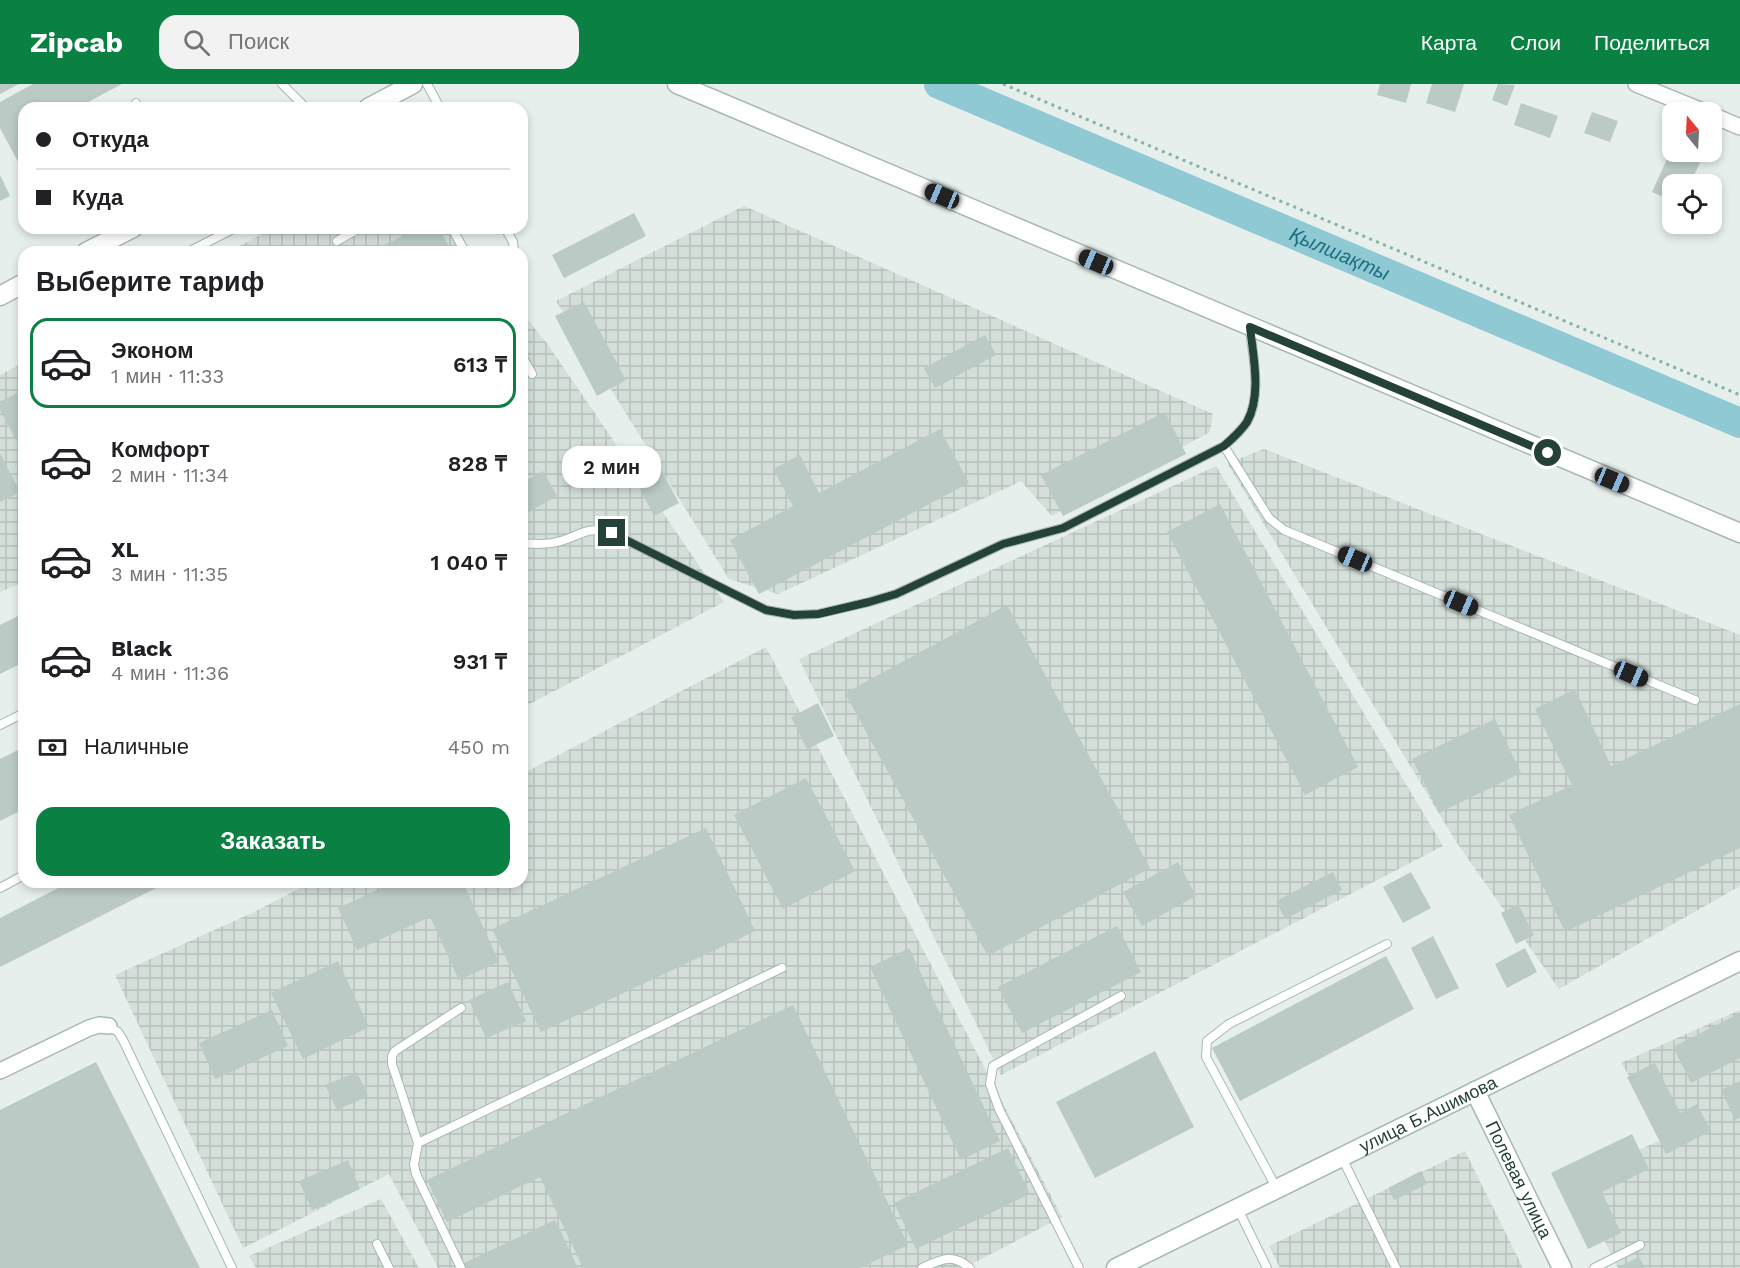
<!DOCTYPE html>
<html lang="ru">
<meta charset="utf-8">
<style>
:root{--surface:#fff;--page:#f2f2f2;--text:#202124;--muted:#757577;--line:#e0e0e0;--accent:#0b8043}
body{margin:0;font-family:"Work Sans",sans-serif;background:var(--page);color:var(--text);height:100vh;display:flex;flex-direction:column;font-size:22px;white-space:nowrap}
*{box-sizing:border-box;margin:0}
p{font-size:20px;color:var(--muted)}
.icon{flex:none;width:33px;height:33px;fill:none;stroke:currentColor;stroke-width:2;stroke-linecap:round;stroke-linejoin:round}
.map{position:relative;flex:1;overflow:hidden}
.details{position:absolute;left:18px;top:162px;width:510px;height:642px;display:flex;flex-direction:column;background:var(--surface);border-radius:18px;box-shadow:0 3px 9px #0003}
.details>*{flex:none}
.guide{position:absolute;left:18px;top:18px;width:510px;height:132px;border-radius:18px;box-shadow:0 3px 9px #0003;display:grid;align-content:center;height:132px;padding:0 18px;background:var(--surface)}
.needle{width:39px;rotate:342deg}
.controls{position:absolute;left:1662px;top:18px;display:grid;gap:12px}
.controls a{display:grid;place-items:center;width:60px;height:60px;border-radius:12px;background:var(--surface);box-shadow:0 3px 9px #0003;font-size:30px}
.end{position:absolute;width:27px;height:27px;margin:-14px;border:8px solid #24423a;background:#fff;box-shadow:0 0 0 3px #fff}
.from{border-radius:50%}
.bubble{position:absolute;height:42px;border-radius:18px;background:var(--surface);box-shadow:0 3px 9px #0003;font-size:20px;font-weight:600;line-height:42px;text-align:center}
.car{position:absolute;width:18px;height:36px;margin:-18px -9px;border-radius:8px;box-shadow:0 0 4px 2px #0007;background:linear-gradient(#222 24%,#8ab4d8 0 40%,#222 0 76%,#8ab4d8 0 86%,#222 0)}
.guide b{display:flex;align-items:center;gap:21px;height:57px;font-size:22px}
.guide b+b{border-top:2px solid var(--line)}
.guide i{width:15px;height:15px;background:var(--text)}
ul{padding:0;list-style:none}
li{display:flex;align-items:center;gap:18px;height:90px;margin:0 12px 9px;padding:0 6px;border:3px solid transparent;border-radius:18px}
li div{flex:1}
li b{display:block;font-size:22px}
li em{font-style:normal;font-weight:600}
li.on{border-color:var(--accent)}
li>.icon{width:54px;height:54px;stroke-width:1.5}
h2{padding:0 18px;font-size:27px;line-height:72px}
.pay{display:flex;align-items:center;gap:15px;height:66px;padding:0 18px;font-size:22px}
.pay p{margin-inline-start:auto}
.cta{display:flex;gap:12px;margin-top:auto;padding:12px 18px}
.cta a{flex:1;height:69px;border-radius:18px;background:var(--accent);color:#fff;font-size:24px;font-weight:600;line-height:69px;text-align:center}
header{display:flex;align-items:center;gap:36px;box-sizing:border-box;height:84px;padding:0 30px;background:var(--accent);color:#fff}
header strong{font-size:28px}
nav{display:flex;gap:33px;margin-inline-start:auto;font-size:21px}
.search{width:420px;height:54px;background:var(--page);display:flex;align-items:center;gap:15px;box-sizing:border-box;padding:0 21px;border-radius:18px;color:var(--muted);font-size:22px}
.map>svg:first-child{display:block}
.industrial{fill:url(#industrial-grid)}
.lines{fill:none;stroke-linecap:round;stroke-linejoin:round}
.river{stroke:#8ec9d4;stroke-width:30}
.building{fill:#bbcac4}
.service-casing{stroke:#a8b8b2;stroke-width:10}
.minor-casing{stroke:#a8b8b2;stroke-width:18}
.tertiary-casing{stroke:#a8b8b2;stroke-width:21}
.path{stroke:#86b3a5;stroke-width:3;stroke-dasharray:3 4.5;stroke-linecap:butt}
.service{stroke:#fff;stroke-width:8}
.minor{stroke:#fff;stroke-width:15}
.tertiary{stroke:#fff;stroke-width:18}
.route{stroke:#24423a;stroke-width:8}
.labels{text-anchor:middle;stroke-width:5;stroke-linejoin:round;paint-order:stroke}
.street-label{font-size:18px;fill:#24423a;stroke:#f7fbf9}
.water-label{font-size:20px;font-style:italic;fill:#1c6f80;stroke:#f7fbf9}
</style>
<header>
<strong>Zipcab</strong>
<div class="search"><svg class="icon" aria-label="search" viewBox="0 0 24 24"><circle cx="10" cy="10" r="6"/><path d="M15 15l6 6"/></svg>Поиск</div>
<nav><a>Карта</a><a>Слои</a><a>Поделиться</a></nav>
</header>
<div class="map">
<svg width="1740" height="1184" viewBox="0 0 1740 1184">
<defs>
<pattern id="industrial-grid" width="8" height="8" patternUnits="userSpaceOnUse" patternTransform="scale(1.5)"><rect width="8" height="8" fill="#d4dfda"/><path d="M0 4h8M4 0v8" fill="none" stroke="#b6c1bc"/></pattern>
</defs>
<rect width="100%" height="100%" fill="#e6efeb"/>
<!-- industrial -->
<path class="industrial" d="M744 122 1213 330 1210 348 1052 432 1021 397 778 510 729 495 556 217Z
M273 144H451L471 168H228Z
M522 229 546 258 724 518 522 624Z
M24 278V498L0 508V291Z
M1264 365 1740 551V802L1559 905 1455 756 1227 379Z
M1216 382 1443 762 1001 991 799 575Z
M766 563 1062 1133 964 1184H438L389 1090 243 1164 115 891 254 828 312 798H522V690Z
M1740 926V1184H1618L1573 1094 1668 1053 1621 979Z
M1465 1067 1523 1184H1280L1269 1162Z
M381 1115 419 1184H256L249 1172Z"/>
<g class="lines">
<!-- river -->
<path class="river" id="s1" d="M939 0 1740 339"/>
</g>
<!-- building -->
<path class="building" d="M0 0H19L0 10Z
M33 0H122L77 24H24V89L0 44V18Z
M1380 0H1411L1406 19 1377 11Z
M1432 0H1464L1455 28 1426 19Z
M1498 0 1515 1 1507 22 1492 16Z
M1521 19 1558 32 1550 54 1514 41Z
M1592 28 1618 37 1610 58 1584 49Z
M1672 64V68H1705L1690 100H1672V117L1652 108Z
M0 91 10 112 0 117Z
M1712 114 1720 117 1712 138Z
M634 129 646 152 564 194 552 171Z
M418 144H439L452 168H371Z
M584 218 626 296 597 312 555 232Z
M985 251 996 271 935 304 924 284Z
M24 305V371L0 326V318Z
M1165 328 1186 370 1063 432 1041 391Z
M940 345 969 399 759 510 730 456 793 422 773 385 800 371 819 409Z
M0 369 20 408 0 418Z
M656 376 679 419 654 432 632 389Z
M543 387 557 412 522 432V399Z
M1220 420 1358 683 1305 711 1167 448Z
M1007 521 1150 784 988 872 845 609Z
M24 529V578L0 590V541Z
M1575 605 1611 682 1740 620V764L1565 848 1509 731 1572 701 1535 625Z
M818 619 834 652 807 665 791 633Z
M1495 635 1521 689 1439 729 1412 675Z
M24 663V725L0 737V675Z
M806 694 855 787 783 825 734 731Z
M706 744 755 847 541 948 492 845Z
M1178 778 1196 812 1142 842 1123 808Z
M1333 788 1342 806 1285 835 1276 817Z
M1411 788 1431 824 1403 839 1383 803Z
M70 798H168L0 883V834Z
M395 798H463L499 878 459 896 430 833 357 866 338 824Z
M1518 820 1534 851 1516 860 1501 829Z
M1117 842 1141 888 1022 949 998 903Z
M1433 852 1459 904 1436 915 1411 864Z
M909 864 1000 1057 961 1076 870 883Z
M1525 864 1537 888 1507 904 1495 880Z
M1386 872 1414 925 1240 1017 1212 964Z
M338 877 369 943 303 975 271 909Z
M508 898 526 937 486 954 469 916Z
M793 921 908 1161 860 1184H583L540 1093 447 1138 427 1096Z
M272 926 288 962 215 995 199 959Z
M1740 929V974L1691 999 1673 963Z
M1155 967 1194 1043 1095 1094 1056 1018Z
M96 978 200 1184H0V1026Z
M1655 979 1680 1029 1697 1020 1711 1047 1666 1070 1627 993Z
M357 988 368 1012 337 1026 325 1001Z
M1740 997V1033L1735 1036 1721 1006Z
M1632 1050 1649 1085 1602 1108 1621 1149 1588 1165 1551 1089Z
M1008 1064 1030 1110 916 1165 894 1119Z
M348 1076 360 1105 312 1126 299 1097Z
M1421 1087 1427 1100 1394 1116 1388 1104Z
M555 1136 578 1184H464L462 1180Z
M1639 1173 1645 1184H1617Z"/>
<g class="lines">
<!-- service casing -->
<g class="service-casing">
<path id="service" d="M282 0 306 24
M427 0 440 24
M136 19 139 24
M452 144 465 168
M505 144 513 158 514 168
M337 157 360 144
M188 168 235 144
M522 272 532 290
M1224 362 1269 434 1284 446 1695 616
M522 459C535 460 548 461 561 457 584 450 586 442 612 449L766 526 794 531 817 530 869 518 896 510 1003 460 1063 444 1224 362C1232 355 1241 347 1247 338 1262 312 1253 273 1250 245
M0 641 24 629
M0 804 24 791
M109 942 118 948 123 956 232 1184
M418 1059 392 980V972L395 967 461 924
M1342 1074 1396 1184
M1277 1105 1206 973 1207 957 1229 940 1387 860
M1238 1125 1267 1184
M377 1160 389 1184
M461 1184 416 1090 414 1081 418 1059 782 884
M922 1184C941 1175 952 1169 970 1184
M1079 1184 999 1025 990 1000 993 982 1121 912
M1594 1184 1640 1161"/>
</g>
<!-- minor casing -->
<g class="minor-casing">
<path id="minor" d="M1636 0 1705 28
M1712 31 1740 43
M0 987 89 944 99 941 109 942"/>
</g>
<!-- tertiary casing -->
<g class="tertiary-casing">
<g id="tertiary">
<path d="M677 0 1740 449"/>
<path d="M368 24 413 0"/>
<path d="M86 168 133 144"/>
<path d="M0 212 24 199"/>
<path id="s2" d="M1475 1007 1562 1184"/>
<path id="s3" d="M1116 1184 1740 877"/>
</g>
</g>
<!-- path -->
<path class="path" d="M1003 0 1740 311"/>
<!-- service -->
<use href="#service" class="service"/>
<!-- minor -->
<use href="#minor" class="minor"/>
<!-- tertiary -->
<use href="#tertiary" class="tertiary"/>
</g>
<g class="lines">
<!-- route -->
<path class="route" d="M612 449 766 526 794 531 818 530 869 518 896 510 1003 460 1063 444 1224 362C1232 355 1241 347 1247 338 1262 311 1253 272 1250 243L1548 369"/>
</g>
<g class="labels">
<!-- street labels -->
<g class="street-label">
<text dy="6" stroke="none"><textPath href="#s3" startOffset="348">улица Б.Ашимова</textPath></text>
<text dy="6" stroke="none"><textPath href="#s2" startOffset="99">Полевая улица</textPath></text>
</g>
<!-- water labels -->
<g class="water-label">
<text dy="7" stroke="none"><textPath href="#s1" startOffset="435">Қылшақты</textPath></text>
</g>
</g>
</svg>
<div class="controls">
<a><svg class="needle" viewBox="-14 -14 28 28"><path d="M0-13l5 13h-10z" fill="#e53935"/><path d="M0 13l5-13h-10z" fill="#757577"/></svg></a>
<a><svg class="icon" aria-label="locate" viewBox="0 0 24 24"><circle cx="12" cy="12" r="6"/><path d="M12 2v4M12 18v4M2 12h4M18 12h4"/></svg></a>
</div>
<i class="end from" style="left:1548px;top:369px"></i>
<i class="end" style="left:612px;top:449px"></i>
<div class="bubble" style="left:562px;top:362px;width:99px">2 мин</div>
<i class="car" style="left:942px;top:112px;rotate:293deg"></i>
<i class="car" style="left:1096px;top:178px;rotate:293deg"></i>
<i class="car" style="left:1612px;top:396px;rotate:113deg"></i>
<i class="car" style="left:1355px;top:475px;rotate:293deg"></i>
<i class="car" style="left:1461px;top:519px;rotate:113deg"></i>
<i class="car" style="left:1631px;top:590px;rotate:113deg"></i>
<div class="guide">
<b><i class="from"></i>Откуда</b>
<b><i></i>Куда</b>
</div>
<section class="details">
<h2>Выберите тариф</h2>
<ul>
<li class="on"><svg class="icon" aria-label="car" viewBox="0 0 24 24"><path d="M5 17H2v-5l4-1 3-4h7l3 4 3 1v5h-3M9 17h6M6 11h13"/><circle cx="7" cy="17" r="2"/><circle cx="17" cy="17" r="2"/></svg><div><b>Эконом</b><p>1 мин · 11:33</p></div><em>613 ₸</em></li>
<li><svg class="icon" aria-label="car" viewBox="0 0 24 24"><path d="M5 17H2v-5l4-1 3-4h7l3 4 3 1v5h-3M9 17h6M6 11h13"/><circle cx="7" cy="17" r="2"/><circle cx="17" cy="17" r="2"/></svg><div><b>Комфорт</b><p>2 мин · 11:34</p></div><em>828 ₸</em></li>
<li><svg class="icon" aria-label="car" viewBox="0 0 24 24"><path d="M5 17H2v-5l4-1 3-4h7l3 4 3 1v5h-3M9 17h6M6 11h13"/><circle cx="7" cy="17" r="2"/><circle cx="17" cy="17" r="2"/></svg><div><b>XL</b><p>3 мин · 11:35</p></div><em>1 040 ₸</em></li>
<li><svg class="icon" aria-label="car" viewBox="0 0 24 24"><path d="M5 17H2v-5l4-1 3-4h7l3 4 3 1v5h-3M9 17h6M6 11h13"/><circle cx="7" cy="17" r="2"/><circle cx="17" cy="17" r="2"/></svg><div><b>Black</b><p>4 мин · 11:36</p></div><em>931 ₸</em></li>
</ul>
<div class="pay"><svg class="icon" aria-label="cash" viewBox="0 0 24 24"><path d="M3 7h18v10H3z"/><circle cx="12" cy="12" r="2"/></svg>Наличные<p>450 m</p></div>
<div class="cta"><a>Заказать</a></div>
</section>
</div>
